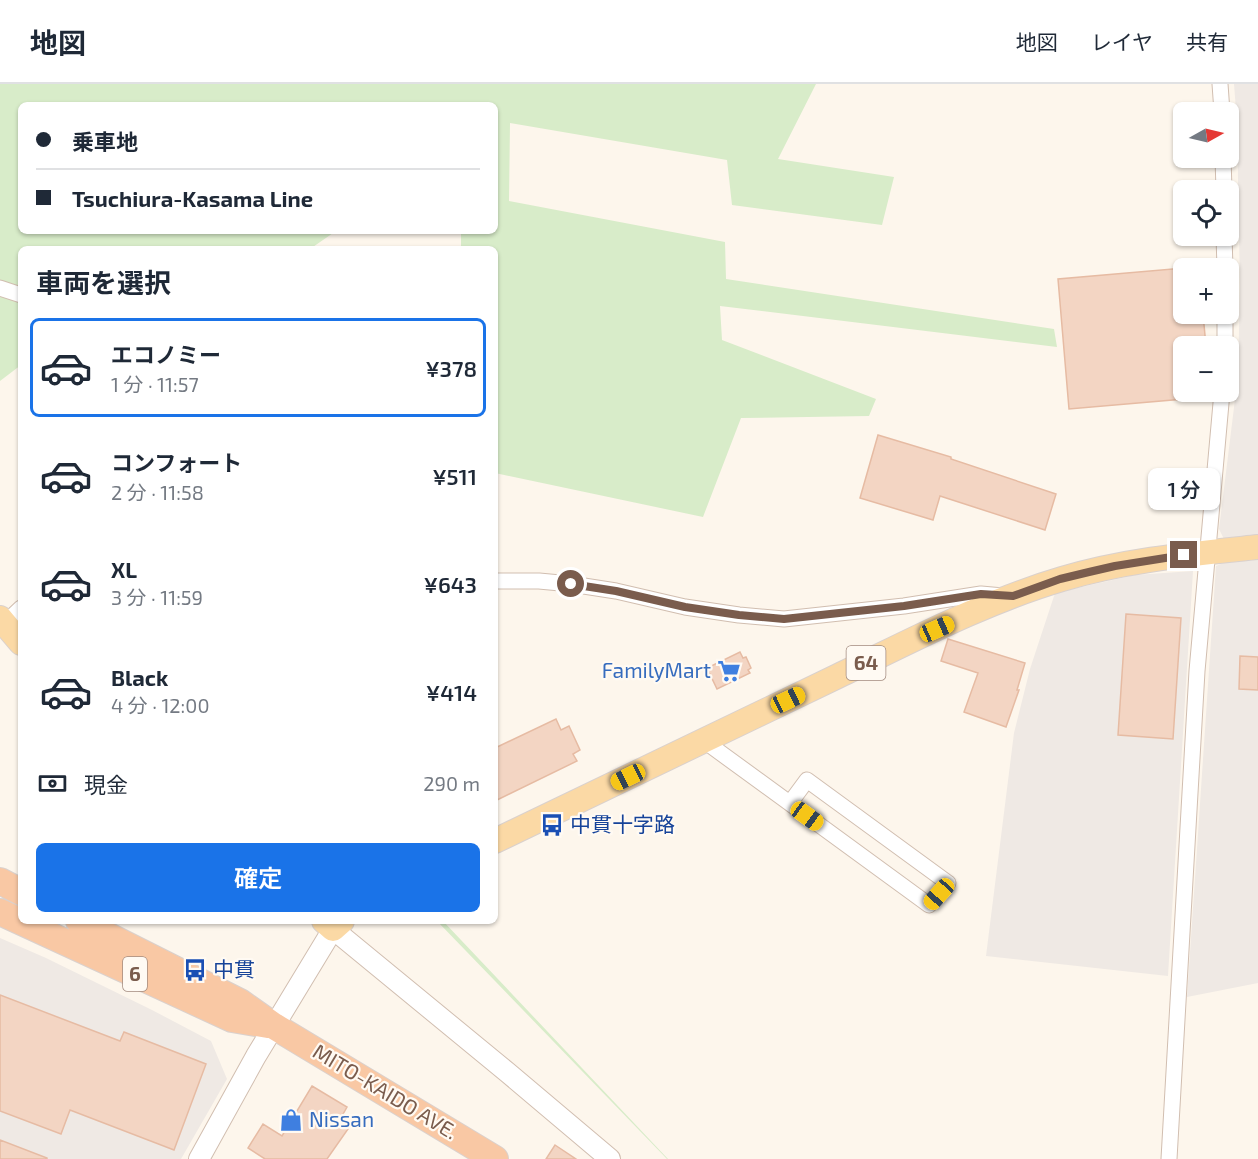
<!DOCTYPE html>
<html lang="ja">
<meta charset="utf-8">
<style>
:root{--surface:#fff;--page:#f2f2f3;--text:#1f2937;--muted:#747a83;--line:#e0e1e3;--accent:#1a73e8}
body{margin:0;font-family:"Exo 2","Noto Sans JP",sans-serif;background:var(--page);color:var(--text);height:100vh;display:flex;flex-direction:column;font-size:22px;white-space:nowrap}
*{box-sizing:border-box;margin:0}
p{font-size:20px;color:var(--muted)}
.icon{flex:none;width:33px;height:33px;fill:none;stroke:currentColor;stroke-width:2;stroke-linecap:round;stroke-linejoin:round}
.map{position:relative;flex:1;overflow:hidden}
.side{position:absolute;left:18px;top:162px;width:480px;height:678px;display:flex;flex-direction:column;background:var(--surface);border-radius:9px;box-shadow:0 2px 4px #0004}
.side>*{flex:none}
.hud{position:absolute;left:18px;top:18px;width:480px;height:132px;border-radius:9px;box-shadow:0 2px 4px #0004;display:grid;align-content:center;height:132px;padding:0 18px;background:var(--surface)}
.needle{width:39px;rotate:82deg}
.controls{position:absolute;left:1173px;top:18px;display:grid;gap:12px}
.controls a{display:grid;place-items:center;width:66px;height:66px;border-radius:9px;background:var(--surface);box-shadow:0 2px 4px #0004;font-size:30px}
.end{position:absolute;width:27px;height:27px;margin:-14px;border:8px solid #7a5c4d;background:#fff;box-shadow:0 0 0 3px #fff}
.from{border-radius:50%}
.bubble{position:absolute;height:42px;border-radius:9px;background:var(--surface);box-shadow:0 2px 4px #0004;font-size:20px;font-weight:600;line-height:42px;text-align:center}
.car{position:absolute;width:18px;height:36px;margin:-18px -9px;border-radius:8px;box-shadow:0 0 4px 2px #0007;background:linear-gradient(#f5c518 24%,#345 0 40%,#f5c518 0 76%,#345 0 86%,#f5c518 0)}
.hud b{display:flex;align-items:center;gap:21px;height:57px;font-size:22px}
.hud b+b{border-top:2px solid var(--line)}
.hud i{width:15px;height:15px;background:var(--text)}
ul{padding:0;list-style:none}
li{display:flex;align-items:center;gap:18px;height:99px;margin:0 12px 9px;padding:0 6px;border:3px solid transparent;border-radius:9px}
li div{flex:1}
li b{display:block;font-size:22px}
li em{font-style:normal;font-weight:600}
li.selected{border-color:var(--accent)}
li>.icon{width:54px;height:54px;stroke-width:1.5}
h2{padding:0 18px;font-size:27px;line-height:72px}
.pay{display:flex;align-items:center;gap:15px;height:66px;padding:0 18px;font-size:22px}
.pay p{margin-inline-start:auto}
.button{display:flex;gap:12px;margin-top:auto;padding:12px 18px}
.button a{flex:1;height:69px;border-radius:9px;background:var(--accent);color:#fff;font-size:24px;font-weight:600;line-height:69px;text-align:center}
header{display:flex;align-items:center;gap:36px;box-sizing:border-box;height:84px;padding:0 30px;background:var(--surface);border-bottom:2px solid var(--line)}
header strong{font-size:28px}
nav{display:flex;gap:33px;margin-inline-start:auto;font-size:21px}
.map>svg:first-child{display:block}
.industrial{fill:#efe9e4}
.green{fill:#d8ecc9}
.building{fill:#f3d5c3;stroke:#e6bba3;stroke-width:1.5}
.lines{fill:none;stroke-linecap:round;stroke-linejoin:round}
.minor-casing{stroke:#d1beb0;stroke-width:17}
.tertiary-casing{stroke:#d1beb0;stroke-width:22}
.primary-casing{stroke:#dad1cd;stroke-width:26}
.trunk-casing{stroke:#dad1cd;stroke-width:28}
.minor{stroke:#fff;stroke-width:15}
.tertiary{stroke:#fff;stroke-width:20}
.primary{stroke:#fbd9a5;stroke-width:24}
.trunk{stroke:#f9c8a4;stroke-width:26}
.route{stroke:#7a5c4d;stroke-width:8}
.labels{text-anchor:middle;stroke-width:4.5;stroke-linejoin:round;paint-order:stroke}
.shield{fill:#fffaf3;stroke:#a28b7f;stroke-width:1.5}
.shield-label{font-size:20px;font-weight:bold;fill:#7a5c4d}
.shop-label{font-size:21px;fill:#366cbe;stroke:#fffaf3;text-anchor:end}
.transit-label{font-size:21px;fill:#164399;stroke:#fffaf3;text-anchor:start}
.street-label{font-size:21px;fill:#7a5c4d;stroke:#fffaf3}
</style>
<header>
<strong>地図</strong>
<nav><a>地図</a><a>レイヤ</a><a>共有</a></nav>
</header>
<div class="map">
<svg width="1258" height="1075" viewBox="0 0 1258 1075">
<rect width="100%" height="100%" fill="#fdf6ec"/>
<!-- industrial -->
<path class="industrial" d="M1234 0H1258V453L1224 455 1219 445 1238 291 1240 203 1237 39Z
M1258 472V899L1187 913 1216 482 1226 478Z
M1193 487 1168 892 986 872 1014 649 1030 585 1055 509 1135 491Z
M0 854 46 874 152 926 211 957 227 995 181 1075H0Z"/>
<!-- green -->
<path class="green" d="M0 0H816L778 75 894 93 882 141 732 121 727 76 510 39 509 117 725 158 726 195 1054 245 1057 263 720 222 722 256 876 315 869 332 741 334 703 433 495 389V165H461V147H495V21H21V147H336L310 165H21V281L0 297Z
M437 837H443L668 1075H667Z"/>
<!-- building -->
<path class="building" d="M1184 184V230H1203L1206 262H1184V315L1069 325 1058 195Z
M878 351 951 373V375L1056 410 1045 446 940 412 933 436 860 414Z
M1126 530 1181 534 1173 655 1118 651Z
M948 555 1025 579 1017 606H1019L1006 643 964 628 978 589 941 577Z
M740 568 743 574 746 573 751 584 748 586 750 589 717 605 707 584Z
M1240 572 1258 573V606L1239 605Z
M556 635 561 646 569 642 580 666 573 670 577 677 495 717V664Z
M0 911 120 957 124 948 206 980 174 1066 70 1026 61 1050 0 1027Z
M312 1002 347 1023 338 1039 348 1045 327 1075H265L248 1064 263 1040 282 1052Z
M0 1056 47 1074V1075H0Z
M555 1061 576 1075H546Z"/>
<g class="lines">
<!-- minor casing -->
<g class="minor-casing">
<path id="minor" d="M1220 0 1222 28
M1223 74 1224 106
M1224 152 1225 184
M0 204 21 211
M1225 262V230
M495 497H539L571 500 616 507 685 523 739 531 784 535 904 522 981 510 1003 512
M4 540 21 524
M703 656 929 821 948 799 807 696 790 719
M1169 1075 1197 587 1222 308"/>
</g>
<!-- tertiary casing -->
<g class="tertiary-casing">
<path id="tertiary" d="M199 1075 256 972 333 845 507 988 610 1075"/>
</g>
<!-- primary casing -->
<g class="primary-casing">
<path id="primary" d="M0 534 21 559
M495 757C609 702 723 647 838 592 911 557 984 518 1062 495 1125 476 1192 470 1258 463
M324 837 333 845 342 837"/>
</g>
<!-- trunk casing -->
<g class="trunk-casing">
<path id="trunk" d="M0 797 21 808
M0 828 232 935 268 941
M79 837 240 918 274 942 495 1075"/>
</g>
<!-- minor -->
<use href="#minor" class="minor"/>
<!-- tertiary -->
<use href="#tertiary" class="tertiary"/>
<!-- primary -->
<use href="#primary" class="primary"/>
<!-- trunk -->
<use href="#trunk" class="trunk"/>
</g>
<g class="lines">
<!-- route -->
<path class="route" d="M571 500 616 507 685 523 739 531 784 535 904 522 981 510 1013 512 1060 495 1089 488 1115 482 1184 471"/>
</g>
<!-- icons -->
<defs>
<g id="supermarket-bare" transform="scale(1.8)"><path d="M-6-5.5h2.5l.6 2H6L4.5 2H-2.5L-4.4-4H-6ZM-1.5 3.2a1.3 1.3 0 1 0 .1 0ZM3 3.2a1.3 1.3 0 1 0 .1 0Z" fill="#3f7fe0" stroke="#fffaf3" stroke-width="2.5" paint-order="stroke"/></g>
<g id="bus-bare" transform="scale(1.8)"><path d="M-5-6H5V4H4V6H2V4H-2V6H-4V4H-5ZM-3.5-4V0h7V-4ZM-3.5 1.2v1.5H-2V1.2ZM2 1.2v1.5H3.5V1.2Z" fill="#1a4fb4" stroke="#fffaf3" stroke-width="2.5" paint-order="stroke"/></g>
<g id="shop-bare" transform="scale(1.8)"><path d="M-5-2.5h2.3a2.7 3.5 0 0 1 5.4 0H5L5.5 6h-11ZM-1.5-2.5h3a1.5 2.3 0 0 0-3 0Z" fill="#3f7fe0" stroke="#fffaf3" stroke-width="2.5" paint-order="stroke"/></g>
</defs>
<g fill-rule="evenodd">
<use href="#supermarket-bare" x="729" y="587"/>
<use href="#bus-bare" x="552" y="741"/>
<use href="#bus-bare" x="195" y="886"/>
<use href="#shop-bare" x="291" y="1036"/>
</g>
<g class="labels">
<!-- shield labels -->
<g class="shield">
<rect x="846.5" y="562" width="39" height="34" rx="4.5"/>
<rect x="123" y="873" width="24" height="34" rx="4.5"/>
</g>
<g class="shield-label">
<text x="866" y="586">64</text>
<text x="135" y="897">6</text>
</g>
<!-- shop labels -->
<g class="shop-label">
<text x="711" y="594">FamilyMart</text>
<text x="309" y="1043" text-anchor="start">Nissan</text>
</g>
<!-- transit labels -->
<g class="transit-label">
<text x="570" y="748">中貫十字路</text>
<text x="213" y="893">中貫</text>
</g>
<!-- street labels -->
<g class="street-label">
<text transform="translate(385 1008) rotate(31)" y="7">MITO-KAIDO AVE.</text>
</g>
</g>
</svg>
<div class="controls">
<a><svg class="needle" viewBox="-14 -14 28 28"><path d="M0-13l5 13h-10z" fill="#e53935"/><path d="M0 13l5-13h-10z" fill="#747a83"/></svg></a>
<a><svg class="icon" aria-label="locate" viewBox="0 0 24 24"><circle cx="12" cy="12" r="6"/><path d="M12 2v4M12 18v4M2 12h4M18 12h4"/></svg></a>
<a>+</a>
<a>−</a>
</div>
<i class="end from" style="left:571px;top:500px"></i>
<i class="end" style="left:1184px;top:471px"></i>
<div class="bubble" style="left:1148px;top:384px;width:72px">1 分</div>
<i class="car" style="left:937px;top:545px;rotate:66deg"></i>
<i class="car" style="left:788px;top:616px;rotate:65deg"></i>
<i class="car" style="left:628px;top:693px;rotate:244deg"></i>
<i class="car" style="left:807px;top:732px;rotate:126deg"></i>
<i class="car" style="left:939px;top:810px;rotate:222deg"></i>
<div class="hud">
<b><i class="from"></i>乗車地</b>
<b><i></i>Tsuchiura-Kasama Line</b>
</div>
<section class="side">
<h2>車両を選択</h2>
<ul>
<li class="selected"><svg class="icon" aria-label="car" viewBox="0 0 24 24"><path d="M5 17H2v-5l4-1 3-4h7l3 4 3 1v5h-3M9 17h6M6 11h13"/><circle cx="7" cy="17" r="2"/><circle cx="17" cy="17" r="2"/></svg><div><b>エコノミー</b><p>1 分 · 11:57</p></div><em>¥378</em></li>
<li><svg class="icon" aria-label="car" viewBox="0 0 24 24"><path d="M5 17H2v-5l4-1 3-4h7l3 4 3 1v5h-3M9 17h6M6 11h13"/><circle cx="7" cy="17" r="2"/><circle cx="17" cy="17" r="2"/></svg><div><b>コンフォート</b><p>2 分 · 11:58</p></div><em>¥511</em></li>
<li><svg class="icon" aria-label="car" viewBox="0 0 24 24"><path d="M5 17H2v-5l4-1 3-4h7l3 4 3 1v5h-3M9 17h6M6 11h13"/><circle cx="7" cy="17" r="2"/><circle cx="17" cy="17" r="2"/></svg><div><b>XL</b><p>3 分 · 11:59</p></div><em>¥643</em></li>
<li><svg class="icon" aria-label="car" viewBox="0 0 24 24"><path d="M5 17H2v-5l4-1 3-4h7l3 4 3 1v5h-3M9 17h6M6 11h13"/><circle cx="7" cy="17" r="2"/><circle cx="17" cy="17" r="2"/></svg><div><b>Black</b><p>4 分 · 12:00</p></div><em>¥414</em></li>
</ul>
<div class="pay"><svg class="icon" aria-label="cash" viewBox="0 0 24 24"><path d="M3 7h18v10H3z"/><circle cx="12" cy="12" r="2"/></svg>現金<p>290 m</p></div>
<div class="button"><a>確定</a></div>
</section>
</div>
